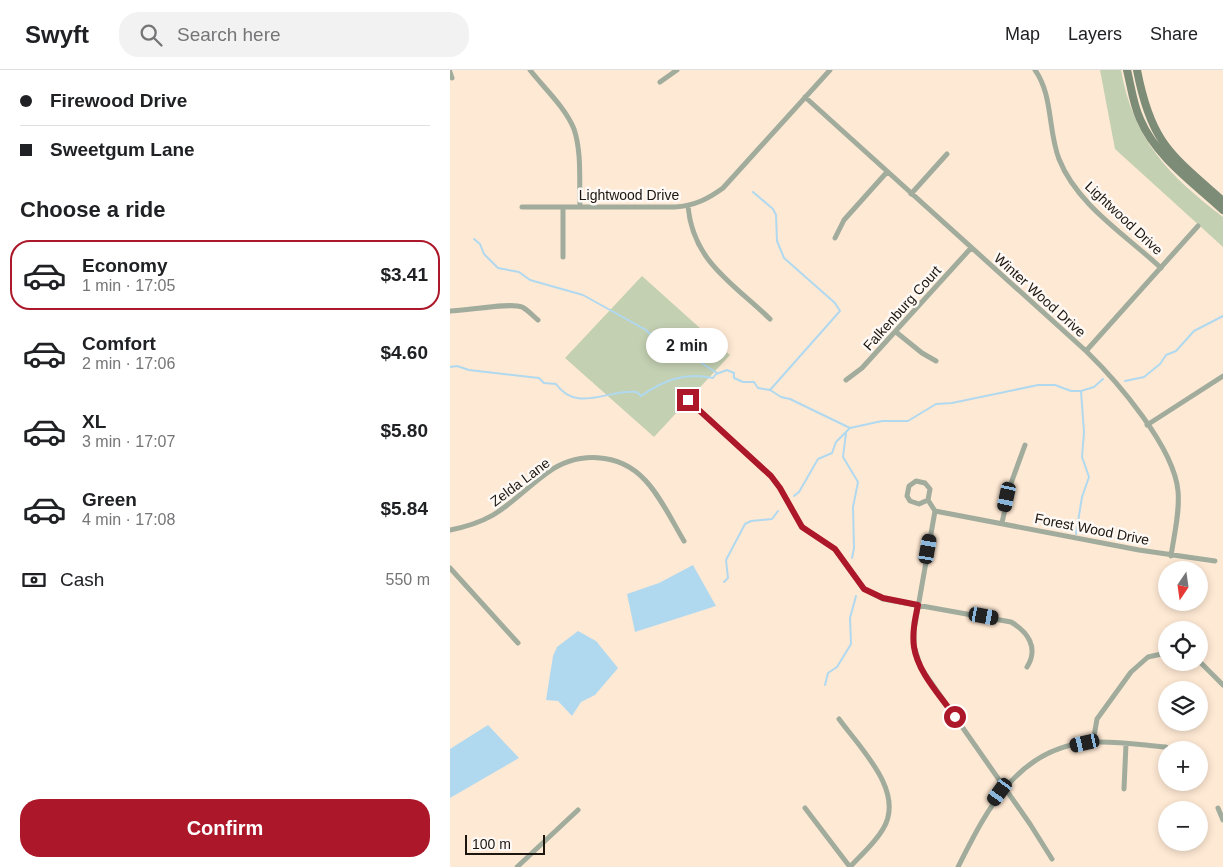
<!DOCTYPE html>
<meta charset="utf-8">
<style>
:root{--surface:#fff;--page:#f2f2f2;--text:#202124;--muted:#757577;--line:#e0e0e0;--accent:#ac1729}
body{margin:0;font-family:Arial,sans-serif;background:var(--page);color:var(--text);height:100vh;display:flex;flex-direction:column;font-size:19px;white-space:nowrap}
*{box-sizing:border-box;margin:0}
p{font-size:16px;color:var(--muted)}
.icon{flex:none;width:28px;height:28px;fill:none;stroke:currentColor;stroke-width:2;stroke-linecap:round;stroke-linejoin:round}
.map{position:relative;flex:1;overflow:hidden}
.panel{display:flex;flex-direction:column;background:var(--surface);width:450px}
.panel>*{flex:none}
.banner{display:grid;align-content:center;height:110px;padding:0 20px;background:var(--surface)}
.needle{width:32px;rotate:193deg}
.buttons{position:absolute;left:708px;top:491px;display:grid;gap:10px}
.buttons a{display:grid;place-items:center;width:50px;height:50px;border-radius:50%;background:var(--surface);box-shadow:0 2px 8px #0003;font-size:25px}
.scale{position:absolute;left:15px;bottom:12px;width:80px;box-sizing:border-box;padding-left:5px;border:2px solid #1d160f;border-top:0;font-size:14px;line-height:18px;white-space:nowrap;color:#1d160f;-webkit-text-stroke:4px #fef9f5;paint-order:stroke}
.end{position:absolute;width:22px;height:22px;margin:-11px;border:6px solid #ac1729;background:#fff;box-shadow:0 0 0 2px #fff}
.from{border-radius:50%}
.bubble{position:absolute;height:35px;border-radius:18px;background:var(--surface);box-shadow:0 2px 8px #0003;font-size:16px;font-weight:600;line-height:35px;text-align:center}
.car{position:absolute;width:15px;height:30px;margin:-15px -8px;border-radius:6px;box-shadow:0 0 4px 1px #0007;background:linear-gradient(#222 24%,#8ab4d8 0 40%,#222 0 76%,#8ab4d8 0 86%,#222 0)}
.banner b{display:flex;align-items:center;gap:18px;height:48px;font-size:19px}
.banner b+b{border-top:1px solid var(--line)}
.banner i{width:12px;height:12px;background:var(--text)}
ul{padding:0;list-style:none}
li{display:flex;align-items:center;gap:15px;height:70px;margin:0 10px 8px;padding:0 10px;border:2px solid transparent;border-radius:20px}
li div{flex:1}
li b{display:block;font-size:19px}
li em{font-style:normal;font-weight:600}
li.on{border-color:var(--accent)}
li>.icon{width:45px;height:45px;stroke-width:1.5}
h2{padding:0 20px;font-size:22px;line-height:60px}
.pay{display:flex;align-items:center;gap:12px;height:55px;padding:0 20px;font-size:19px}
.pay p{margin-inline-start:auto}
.cta{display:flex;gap:10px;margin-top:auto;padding:10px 20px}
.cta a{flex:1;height:58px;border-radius:20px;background:var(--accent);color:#fff;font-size:20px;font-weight:600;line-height:58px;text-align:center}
header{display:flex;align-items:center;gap:30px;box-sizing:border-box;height:70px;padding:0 25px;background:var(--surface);border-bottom:1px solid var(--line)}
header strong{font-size:24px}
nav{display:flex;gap:28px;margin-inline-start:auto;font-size:18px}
.search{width:350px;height:45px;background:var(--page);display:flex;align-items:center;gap:12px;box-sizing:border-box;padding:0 18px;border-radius:20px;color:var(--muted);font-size:19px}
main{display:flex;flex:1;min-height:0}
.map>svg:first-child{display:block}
.green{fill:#c4d0b2}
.water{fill:#b0d9f0}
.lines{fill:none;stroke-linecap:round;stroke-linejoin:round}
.stream{stroke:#b0d9f0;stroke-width:2}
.street{stroke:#a1ac9d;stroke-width:5}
.secondary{stroke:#7c8c76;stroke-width:8}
.route{stroke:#ac1729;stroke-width:6}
.labels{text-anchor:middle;stroke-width:5;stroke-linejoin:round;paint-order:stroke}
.street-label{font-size:14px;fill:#1d160f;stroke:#fef9f5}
</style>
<header>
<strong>Swyft</strong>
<div class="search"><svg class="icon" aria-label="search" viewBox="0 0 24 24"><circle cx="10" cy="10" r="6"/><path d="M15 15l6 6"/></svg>Search here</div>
<nav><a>Map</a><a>Layers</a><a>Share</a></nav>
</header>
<main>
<section class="panel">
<div class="banner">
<b><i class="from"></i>Firewood Drive</b>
<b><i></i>Sweetgum Lane</b>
</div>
<h2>Choose a ride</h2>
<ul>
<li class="on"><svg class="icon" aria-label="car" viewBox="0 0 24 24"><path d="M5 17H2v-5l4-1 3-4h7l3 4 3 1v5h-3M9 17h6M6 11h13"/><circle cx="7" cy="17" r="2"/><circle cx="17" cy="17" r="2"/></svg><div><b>Economy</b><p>1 min · 17:05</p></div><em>$3.41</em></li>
<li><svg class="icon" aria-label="car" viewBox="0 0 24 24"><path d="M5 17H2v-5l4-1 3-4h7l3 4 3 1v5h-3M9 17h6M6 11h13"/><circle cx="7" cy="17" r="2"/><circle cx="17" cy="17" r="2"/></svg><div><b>Comfort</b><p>2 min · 17:06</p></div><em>$4.60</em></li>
<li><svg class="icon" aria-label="car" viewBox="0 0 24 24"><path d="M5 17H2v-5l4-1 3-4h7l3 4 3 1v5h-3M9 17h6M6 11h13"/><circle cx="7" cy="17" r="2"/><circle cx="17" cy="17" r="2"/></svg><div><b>XL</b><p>3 min · 17:07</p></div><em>$5.80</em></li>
<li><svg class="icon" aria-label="car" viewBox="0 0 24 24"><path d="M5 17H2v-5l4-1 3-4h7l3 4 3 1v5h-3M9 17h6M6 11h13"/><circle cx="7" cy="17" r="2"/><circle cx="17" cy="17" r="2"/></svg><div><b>Green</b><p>4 min · 17:08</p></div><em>$5.84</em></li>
</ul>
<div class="pay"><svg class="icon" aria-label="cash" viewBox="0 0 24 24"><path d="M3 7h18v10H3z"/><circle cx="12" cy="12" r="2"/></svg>Cash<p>550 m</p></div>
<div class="cta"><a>Confirm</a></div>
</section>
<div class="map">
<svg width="773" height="797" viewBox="0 0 773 797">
<rect width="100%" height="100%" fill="#fee9d4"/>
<!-- green -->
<path class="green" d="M650 0H671C683 69 719 106 773 147V177L665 79Z
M192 206 280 285 204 367 115 288Z"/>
<!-- water -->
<path class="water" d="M243 495 266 536 185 562 177 524 209 513Z
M128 561 146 571 168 598 145 625 131 632 122 646 108 631 96 630 103 586 107 577Z
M38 655 69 688 0 728V679Z"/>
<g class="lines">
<!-- stream -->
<path class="stream" d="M303 122 323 139 326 145 327 171 334 188 385 233 390 241 320 320
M24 169 30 174 34 184 48 198 69 202 80 210 133 225 196 260 205 269 231 280 267 303
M0 297 7 296 19 300 89 308 94 313 106 314C127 344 160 318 187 322L191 326C214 310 234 302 263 308L266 304 277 300 284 303V308L293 312H304L308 318 320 320 331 327 340 329 400 358
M675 311 694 307 710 294 716 285 726 281 744 261 773 246
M396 363 393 387 408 412 403 437 404 478 402 488
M344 426 349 422 368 389 382 383 386 372 400 358 432 351H458L486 334 502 333 588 315H605L621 321H631L644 317 653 309
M626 464 632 427 639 407 632 387 634 362 631 321
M274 512 278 508 276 490 295 454 301 451 322 449 328 441
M375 615 378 603 387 597 401 574 400 548 406 526"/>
<!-- street -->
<path class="street" d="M80 0C94 18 115 37 124 59 132 83 129 112 130 137
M585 0C603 25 598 61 609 89 627 135 676 165 711 198
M0 2 2 8
M210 12 227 0
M355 27 636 281C667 311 724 377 728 421 730 442 724 465 721 486
M461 124 497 84
M238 136C243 192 283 213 320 249
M72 137H225C244 136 258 129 273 118L380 0
M113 137V187
M385 168 394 150 437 102
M0 241C17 241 60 232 72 237 78 240 83 246 88 250
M446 262 472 283 486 291
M636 281 748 156
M396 310 412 298 521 178
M238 330 321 406 330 418 352 457 385 479 414 519 433 529 561 552C578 562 589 578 577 597
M697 355 773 306
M478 430 469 434 460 431 457 426 459 416 466 411 475 413 480 419 478 430 485 441
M485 441 464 560V576L471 598 580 754 602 789
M485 441 689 480 765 491
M552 453 560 416 575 375
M0 460C51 450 59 431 97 403 127 381 169 382 195 410 211 427 222 451 234 471
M0 498 68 573
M749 591 773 615
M389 649C410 678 456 722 433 759 425 773 411 785 400 797
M643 672 647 649 681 602 698 587 716 583
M674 719 676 674
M355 738 400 797
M768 738 773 750
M67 797 128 740
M508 797C537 739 569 675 644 672 668 671 692 675 716 677"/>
<!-- secondary -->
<path class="secondary" d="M677 0C681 16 683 34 690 49 706 87 744 113 773 140
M687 0C701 73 720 84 773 131"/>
</g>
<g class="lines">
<!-- route -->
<path class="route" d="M238 330 321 406 330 418 352 457 385 479 414 519 433 528 468 535C465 549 462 563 464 577 468 603 491 626 505 647"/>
</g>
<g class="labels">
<!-- street labels -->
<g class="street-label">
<text x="179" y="130">Lightwood Drive</text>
<text transform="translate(674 148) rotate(43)" y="5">Lightwood Drive</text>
<text transform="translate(590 225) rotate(42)" y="5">Winter Wood Drive</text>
<text transform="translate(452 238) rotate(-48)" y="5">Falkenburg Court</text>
<text transform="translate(70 412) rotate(-37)" y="5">Zelda Lane</text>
<text transform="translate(642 459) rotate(11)" y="5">Forest Wood Drive</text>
</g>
</g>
</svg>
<div class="buttons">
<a><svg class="needle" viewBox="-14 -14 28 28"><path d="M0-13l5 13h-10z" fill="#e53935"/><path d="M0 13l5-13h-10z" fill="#757577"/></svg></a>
<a><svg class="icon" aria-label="locate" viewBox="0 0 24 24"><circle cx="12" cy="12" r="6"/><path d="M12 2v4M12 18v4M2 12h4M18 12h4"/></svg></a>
<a><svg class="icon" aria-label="layers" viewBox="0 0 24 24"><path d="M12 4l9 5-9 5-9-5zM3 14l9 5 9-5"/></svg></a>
<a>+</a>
<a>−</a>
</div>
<div class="scale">100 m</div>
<i class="end from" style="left:505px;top:647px"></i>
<i class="end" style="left:238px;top:330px"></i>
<div class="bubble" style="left:196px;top:258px;width:82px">2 min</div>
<i class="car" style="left:557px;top:427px;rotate:192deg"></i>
<i class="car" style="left:478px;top:479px;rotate:10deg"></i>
<i class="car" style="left:534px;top:546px;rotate:100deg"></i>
<i class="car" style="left:635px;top:673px;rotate:257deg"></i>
<i class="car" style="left:550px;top:722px;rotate:216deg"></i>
</div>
</main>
